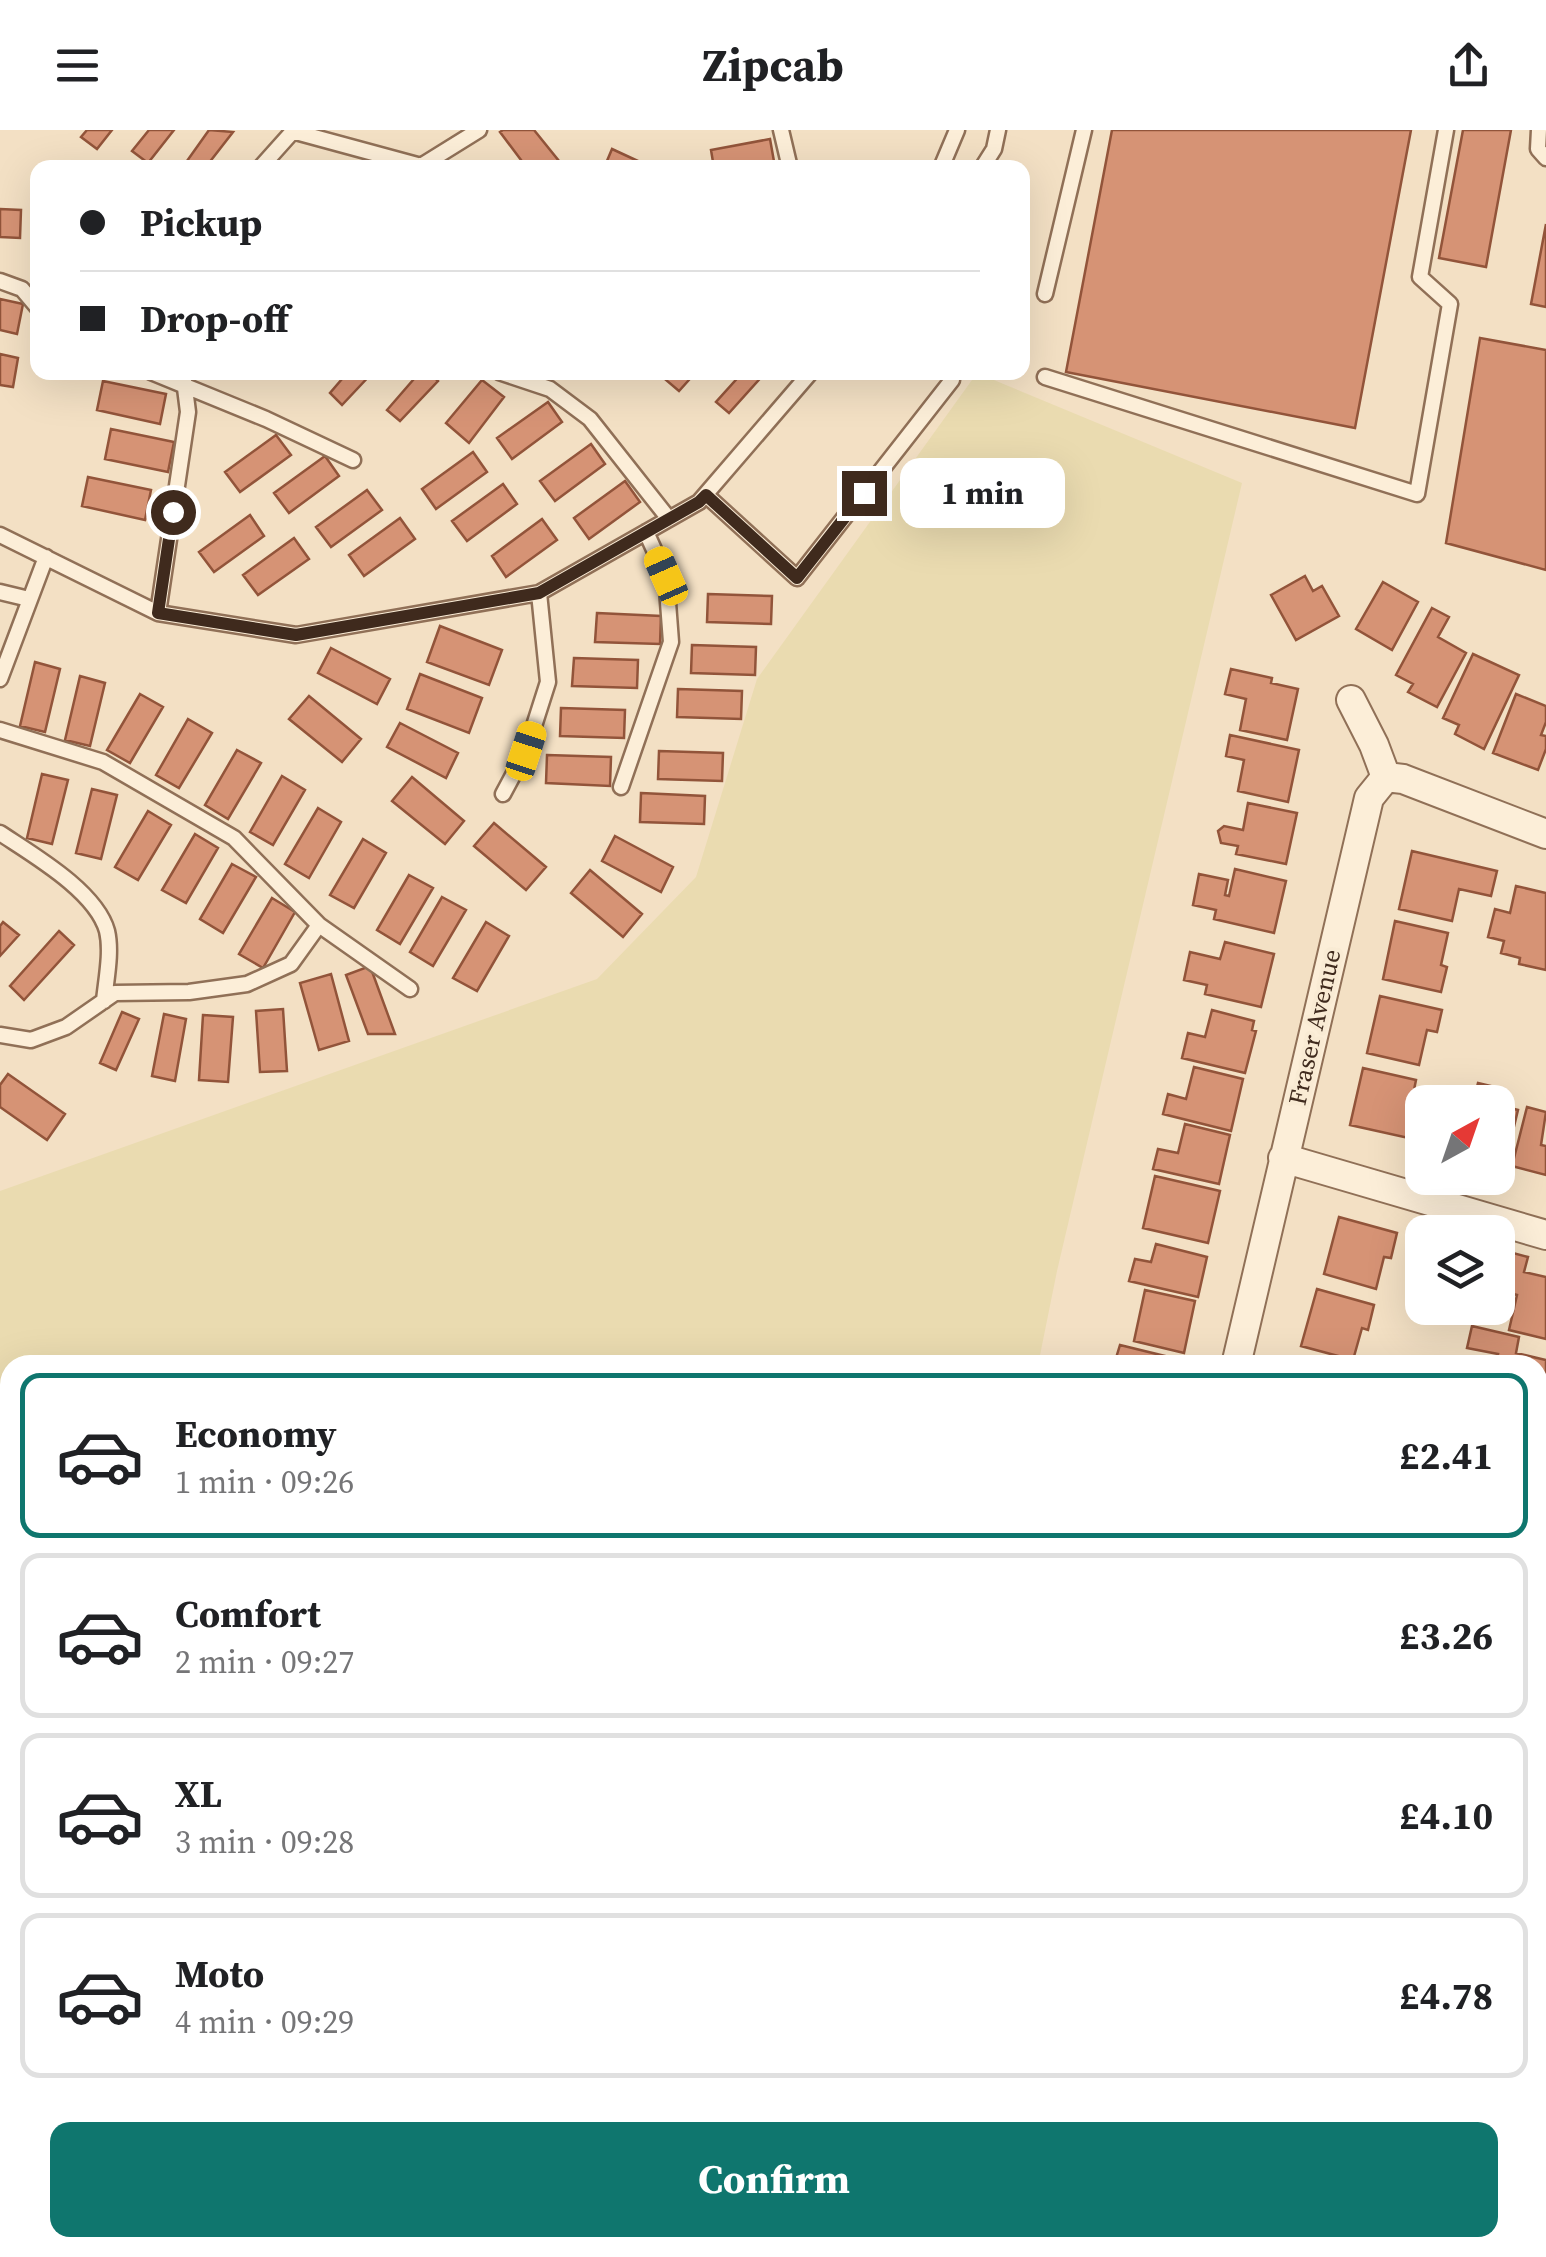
<!DOCTYPE html>
<meta charset="utf-8">
<style>
:root{--surface:#fff;--page:#f6f6f6;--text:#202124;--muted:#757577;--line:#e0e0e0;--accent:#0f766e}
body{margin:0;font-family:"Source Serif 4",serif;background:var(--page);color:var(--text);height:100vh;display:flex;flex-direction:column;font-size:38px;white-space:nowrap}
*{box-sizing:border-box;margin:0}
p{font-size:32px;color:var(--muted)}
.icon{flex:none;width:55px;height:55px;fill:none;stroke:currentColor;stroke-width:2;stroke-linecap:round;stroke-linejoin:round}
.map{position:relative;flex:1;overflow:hidden}
.panel{position:absolute;left:0px;top:1225px;width:1548px;height:902px;display:flex;flex-direction:column;background:var(--surface);border-radius:30px 30px 0 0;box-shadow:0 10px 40px #0002}
.panel>*{flex:none}
.hud{position:absolute;left:30px;top:30px;width:1000px;height:220px;border-radius:20px;box-shadow:0 10px 40px #0002;display:grid;align-content:center;height:220px;padding:0 50px;background:var(--surface)}
.needle{width:65px;rotate:40deg}
.buttons{position:absolute;left:1405px;top:955px;display:grid;gap:20px}
.buttons a{display:grid;place-items:center;width:110px;height:110px;border-radius:20px;background:var(--surface);box-shadow:0 10px 40px #0002;font-size:50px}
.end{position:absolute;width:45px;height:45px;margin:-22px;border:12px solid #3f2a1d;background:#fff;box-shadow:0 0 0 5px #fff}
.from{border-radius:50%}
.bubble{position:absolute;height:70px;border-radius:20px;background:var(--surface);box-shadow:0 10px 40px #0002;font-size:32px;font-weight:700;line-height:70px;text-align:center}
.car{position:absolute;width:30px;height:60px;margin:-30px -15px;border-radius:12px;box-shadow:0 0 8px 2px #0007;background:linear-gradient(#f5c518 24%,#345 0 40%,#f5c518 0 76%,#345 0 86%,#f5c518 0)}
.hud b{display:flex;align-items:center;gap:35px;height:95px;font-size:38px}
.hud b+b{border-top:2px solid var(--line)}
.hud i{width:25px;height:25px;background:var(--text)}
ul{padding:18px 0 0;list-style:none}
li{display:flex;align-items:center;gap:30px;height:165px;margin:0 20px 15px;padding:0 30px;border:5px solid var(--line);border-radius:20px}
li div{flex:1}
li b{display:block;font-size:38px}
li em{font-style:normal;font-weight:700}
li.on{border-color:var(--accent)}
li>.icon{width:90px;height:90px;stroke-width:1.5}
.cta{display:flex;gap:20px;margin-top:auto;padding:20px 50px}
.cta a{flex:1;height:115px;border-radius:20px;background:var(--accent);color:#fff;font-size:40px;font-weight:700;line-height:115px;text-align:center}
header{display:flex;justify-content:space-between;align-items:center;height:130px;padding:0 50px;background:var(--surface);font-size:45px;font-weight:700}
.map>svg:first-child{display:block}
.farmland{fill:#eadbb0}
.green{fill:#d2d396}
.building{fill:#d69375;stroke:#92543a;stroke-width:2.5}
.lines{fill:none;stroke-linecap:round;stroke-linejoin:round}
.service-casing{stroke:#907057;stroke-width:19}
.minor-casing{stroke:#907057;stroke-width:32}
.service{stroke:#fceed8;stroke-width:14}
.minor{stroke:#fceed8;stroke-width:28}
.route{stroke:#3f2a1d;stroke-width:12}
.labels{text-anchor:middle;stroke-width:8;stroke-linejoin:round;paint-order:stroke}
.street-label{font-size:25px;fill:#3f2a1d;stroke:#f9ebd4}
</style>
<header><svg class="icon" aria-label="menu" viewBox="0 0 24 24"><path d="M4 6h16M4 12h16M4 18h16"/></svg>Zipcab<svg class="icon" aria-label="share" viewBox="0 0 24 24"><path d="M12 15V3M7 8l5-5 5 5M5 13v7h14v-7"/></svg></header>
<div class="map">
<svg width="1546" height="2127" viewBox="0 0 1546 2127">
<rect width="100%" height="100%" fill="#f3e0c4"/>
<!-- farmland -->
<path class="farmland" d="M977 243 1242 353 1057 1141 1038 1235 988 1232 987 1235H10V1777L0 1774V1061L597 849 696 747 757 549Z"/>
<!-- green -->
<path class="green" d="M0 1774 10 1777V2118H620L619 2127H0Z"/>
<!-- building -->
<path class="building" d="M87 0H112L97 19 81 7Z
M149 0H174L148 33 132 21Z
M209 0 233 2 205 38H182Z
M503 0H534L563 36 527 38 500 2Z
M1112 0H1411L1355 298 1066 242Z
M1463 0H1511L1486 137 1439 128Z
M770 9 775 37 714 38 711 20Z
M612 19 653 38H604Z
M0 79 21 80 20 108 0 107Z
M1546 94V177L1531 174Z
M0 169 23 174 17 204 0 200Z
M1480 208 1546 220V440L1446 413Z
M0 224 18 228 13 257 0 255Z
M348 242H373L342 275 330 263Z
M420 242H429L438 251 400 291 387 280Z
M674 242H696L679 261 666 250Z
M743 242H766L729 283 716 272Z
M482 250 504 267 469 313 446 293Z
M103 251 166 264 160 294 97 280Z
M548 272 562 292 512 329 497 308Z
M111 299 174 312 168 342 105 329Z
M276 305 291 325 240 362 225 342Z
M591 314 605 334 555 371 540 351Z
M473 322 487 342 436 379 422 359Z
M325 326 339 346 289 383 274 363Z
M88 347 151 360 145 390 82 376Z
M625 351 640 372 589 409 574 388Z
M503 354 517 374 467 411 452 391Z
M367 360 382 380 331 417 316 397Z
M250 385 264 406 214 442 199 422Z
M400 388 415 409 364 446 349 425Z
M542 389 557 410 506 447 492 426Z
M294 408 309 429 258 465 243 445Z
M1305 446 1313 461 1322 456 1339 486 1296 510 1271 465Z
M1383 452 1418 472 1392 520 1356 499Z
M708 464 772 466 771 494 707 492Z
M1432 478 1449 487 1438 507 1466 523 1437 577 1408 562 1413 554 1396 545Z
M597 483 661 486 660 514 595 512Z
M440 496 502 520 489 555 427 532Z
M692 515 756 517 755 545 691 543Z
M331 518 390 549 377 574 318 543Z
M1473 524 1519 545 1484 619 1455 604 1459 595 1443 588Z
M574 528 638 530 637 558 572 556Z
M35 532 60 539 45 602 20 596Z
M1231 539 1272 548 1271 553 1298 559 1287 610 1240 600 1246 569 1225 564Z
M420 544 482 568 469 603 407 579Z
M80 546 105 553 90 616 65 610Z
M678 559 742 561 741 589 677 587Z
M140 564 163 577 130 633 107 620Z
M1516 564 1546 576V592L1541 605 1546 606V619L1538 640 1493 623Z
M309 566 361 609 342 632 289 589Z
M561 578 625 580 624 608 560 606Z
M188 589 212 603 179 658 156 645Z
M400 593 458 623 446 648 387 617Z
M1230 605 1299 620 1288 672 1238 661 1244 630 1226 626Z
M237 620 261 633 228 689 205 675Z
M659 621 723 623 722 651 658 649Z
M547 625 611 627 610 656 546 653Z
M42 644 68 650 52 714 27 708Z
M282 646 305 660 273 715 250 702Z
M412 647 464 691 445 714 392 671Z
M92 659 117 665 101 729 76 723Z
M641 663 705 666 704 694 640 692Z
M1248 673 1297 683 1286 734 1236 724 1238 716 1221 713 1218 701 1224 696 1243 700Z
M318 678 341 692 309 748 285 734Z
M148 681 171 695 138 750 115 737Z
M494 693 546 737 526 760 474 716Z
M195 704 218 718 186 773 162 760Z
M615 706 673 737 661 762 602 731Z
M363 709 386 723 354 778 330 765Z
M1412 721 1497 741 1491 766 1459 759 1452 791 1399 779Z
M232 734 256 747 223 803 200 789Z
M1235 739 1286 751 1274 803 1214 789 1216 780 1193 775 1199 744 1228 750 1225 765 1229 766Z
M590 740 642 784 623 807 571 763Z
M409 745 433 758 400 814 377 800Z
M1516 756 1546 763V840L1519 834 1520 828 1501 823 1504 811 1488 807 1495 779 1510 783Z
M442 767 466 780 433 836 410 822Z
M272 768 295 782 263 838 239 824Z
M1395 791 1448 803 1441 835 1447 837 1441 862 1383 849Z
M3 792 19 805 0 826V796Z
M486 792 509 806 477 861 453 848Z
M59 801 74 815 24 870 10 856Z
M1225 812 1274 824 1261 877 1205 864 1207 855 1184 850 1190 822 1220 829Z
M370 836 395 904H368L346 845Z
M331 844 349 911 319 920 300 853Z
M1380 866 1442 880 1437 902 1427 900 1419 935 1367 923Z
M283 879 287 941 260 942 256 881Z
M1212 880 1254 891 1252 900 1256 901 1245 943 1182 928 1188 903 1205 907Z
M122 882 139 889 116 940 100 933Z
M164 884 186 889 175 951 152 946Z
M203 885 233 887 228 952 199 950Z
M1194 937 1243 949 1231 1001 1163 984 1168 964 1186 969Z
M1363 938 1416 950 1411 975 1422 978V1011L1350 995Z
M8 944 65 984 47 1010 0 977V955Z
M1478 953 1503 959 1499 975 1518 980 1505 1034 1498 1032V972H1464L1465 967 1474 969Z
M1527 977 1546 982 1541 1015 1546 1016V1045L1512 1036Z
M1185 994 1230 1005 1219 1054 1153 1039 1158 1019 1178 1023Z
M1155 1046 1220 1061 1208 1113 1143 1098Z
M1339 1087 1397 1103 1391 1128 1384 1127 1376 1159 1324 1144Z
M1156 1114 1207 1127 1198 1167 1129 1151 1135 1129 1151 1132Z
M1498 1119 1528 1127 1524 1142 1546 1147V1209L1509 1200 1517 1165 1498 1160Z
M1317 1159 1374 1175 1368 1200 1362 1198 1353 1230 1301 1216Z
M1145 1160 1195 1171 1184 1223 1134 1211Z
M1472 1196 1519 1207 1516 1223 1546 1230V1287L1538 1285V1235H1495L1498 1224 1467 1218Z
M1120 1215 1177 1229 1175 1235H1127L1128 1231 1116 1228Z
M1538 1307 1546 1309V1328L1538 1366Z
M1542 1855 1546 1856V1910L1538 1908V1871Z
M1538 1931 1546 1933V1977L1538 1975Z
M1538 1991 1546 1993V2037L1538 2035Z
M1538 2049 1546 2051V2091L1538 2089Z
M1538 2093 1546 2096V2127H1496L1498 2118H1538Z
M782 2118H829L826 2127H779Z
M964 2118H1008L1042 2127H961Z"/>
<g class="lines">
<!-- service casing -->
<g class="service-casing">
<path id="service" d="M781 0 790 38
M1539 0 1538 19 1546 28
M292 1 421 36 479 0
M260 38 294 0
M941 38 957 0
M982 38 994 19 998 0
M0 151 22 159 38 178
M1045 164 1084 0
M151 242 266 289 353 330
M499 242 550 259 590 289 669 389
M1045 247 1417 364 1450 174 1420 147 1446 0
M706 365 797 448 952 250
M0 405 158 483 296 505 539 463 699 372 811 242
M0 462 29 469
M158 483 188 282 183 242
M0 549 46 427
M0 600 103 632 234 708 319 795 410 859
M621 657 671 512 666 446 646 402
M503 664 526 621 548 552 539 463
M0 703C33 725 96 761 107 801 112 822 106 850 104 871
M0 905 31 910 66 897 115 863 189 862 247 854 291 834 319 795"/>
</g>
<!-- minor casing -->
<g class="minor-casing">
<path id="minor" d="M1386 647 1403 649 1546 704
M1283 1028 1546 1105
M1236 1235 1369 668 1386 647 1374 615 1351 570
M1538 1630 1546 1593
M1251 2118 1286 2127
M888 2127 891 2118
M1425 2127 1428 2118"/>
</g>
<!-- service -->
<use href="#service" class="service"/>
<!-- minor -->
<use href="#minor" class="minor"/>
</g>
<g class="lines">
<!-- route -->
<path class="route" d="M173 382 158 483 296 505 539 463 699 372 706 365 797 448 864 363"/>
</g>
<g class="labels">
<!-- street labels -->
<g class="street-label">
<text transform="translate(1314 897) rotate(-77)" y="9">Fraser Avenue</text>
</g>
</g>
</svg>
<div class="buttons">
<a><svg class="needle" viewBox="-14 -14 28 28"><path d="M0-13l5 13h-10z" fill="#e53935"/><path d="M0 13l5-13h-10z" fill="#757577"/></svg></a>
<a><svg class="icon" aria-label="layers" viewBox="0 0 24 24"><path d="M12 4l9 5-9 5-9-5zM3 14l9 5 9-5"/></svg></a>
</div>
<i class="end from" style="left:173px;top:382px"></i>
<i class="end" style="left:864px;top:363px"></i>
<div class="bubble" style="left:900px;top:328px;width:165px">1 min</div>
<i class="car" style="left:666px;top:446px;rotate:336deg"></i>
<i class="car" style="left:526px;top:621px;rotate:18deg"></i>
<div class="hud">
<b><i class="from"></i>Pickup</b>
<b><i></i>Drop-off</b>
</div>
<section class="panel">
<ul>
<li class="on"><svg class="icon" aria-label="car" viewBox="0 0 24 24"><path d="M5 17H2v-5l4-1 3-4h7l3 4 3 1v5h-3M9 17h6M6 11h13"/><circle cx="7" cy="17" r="2"/><circle cx="17" cy="17" r="2"/></svg><div><b>Economy</b><p>1 min · 09:26</p></div><em>£2.41</em></li>
<li><svg class="icon" aria-label="car" viewBox="0 0 24 24"><path d="M5 17H2v-5l4-1 3-4h7l3 4 3 1v5h-3M9 17h6M6 11h13"/><circle cx="7" cy="17" r="2"/><circle cx="17" cy="17" r="2"/></svg><div><b>Comfort</b><p>2 min · 09:27</p></div><em>£3.26</em></li>
<li><svg class="icon" aria-label="car" viewBox="0 0 24 24"><path d="M5 17H2v-5l4-1 3-4h7l3 4 3 1v5h-3M9 17h6M6 11h13"/><circle cx="7" cy="17" r="2"/><circle cx="17" cy="17" r="2"/></svg><div><b>XL</b><p>3 min · 09:28</p></div><em>£4.10</em></li>
<li><svg class="icon" aria-label="car" viewBox="0 0 24 24"><path d="M5 17H2v-5l4-1 3-4h7l3 4 3 1v5h-3M9 17h6M6 11h13"/><circle cx="7" cy="17" r="2"/><circle cx="17" cy="17" r="2"/></svg><div><b>Moto</b><p>4 min · 09:29</p></div><em>£4.78</em></li>
</ul>
<div class="cta"><a>Confirm</a></div>
</section>
</div>
